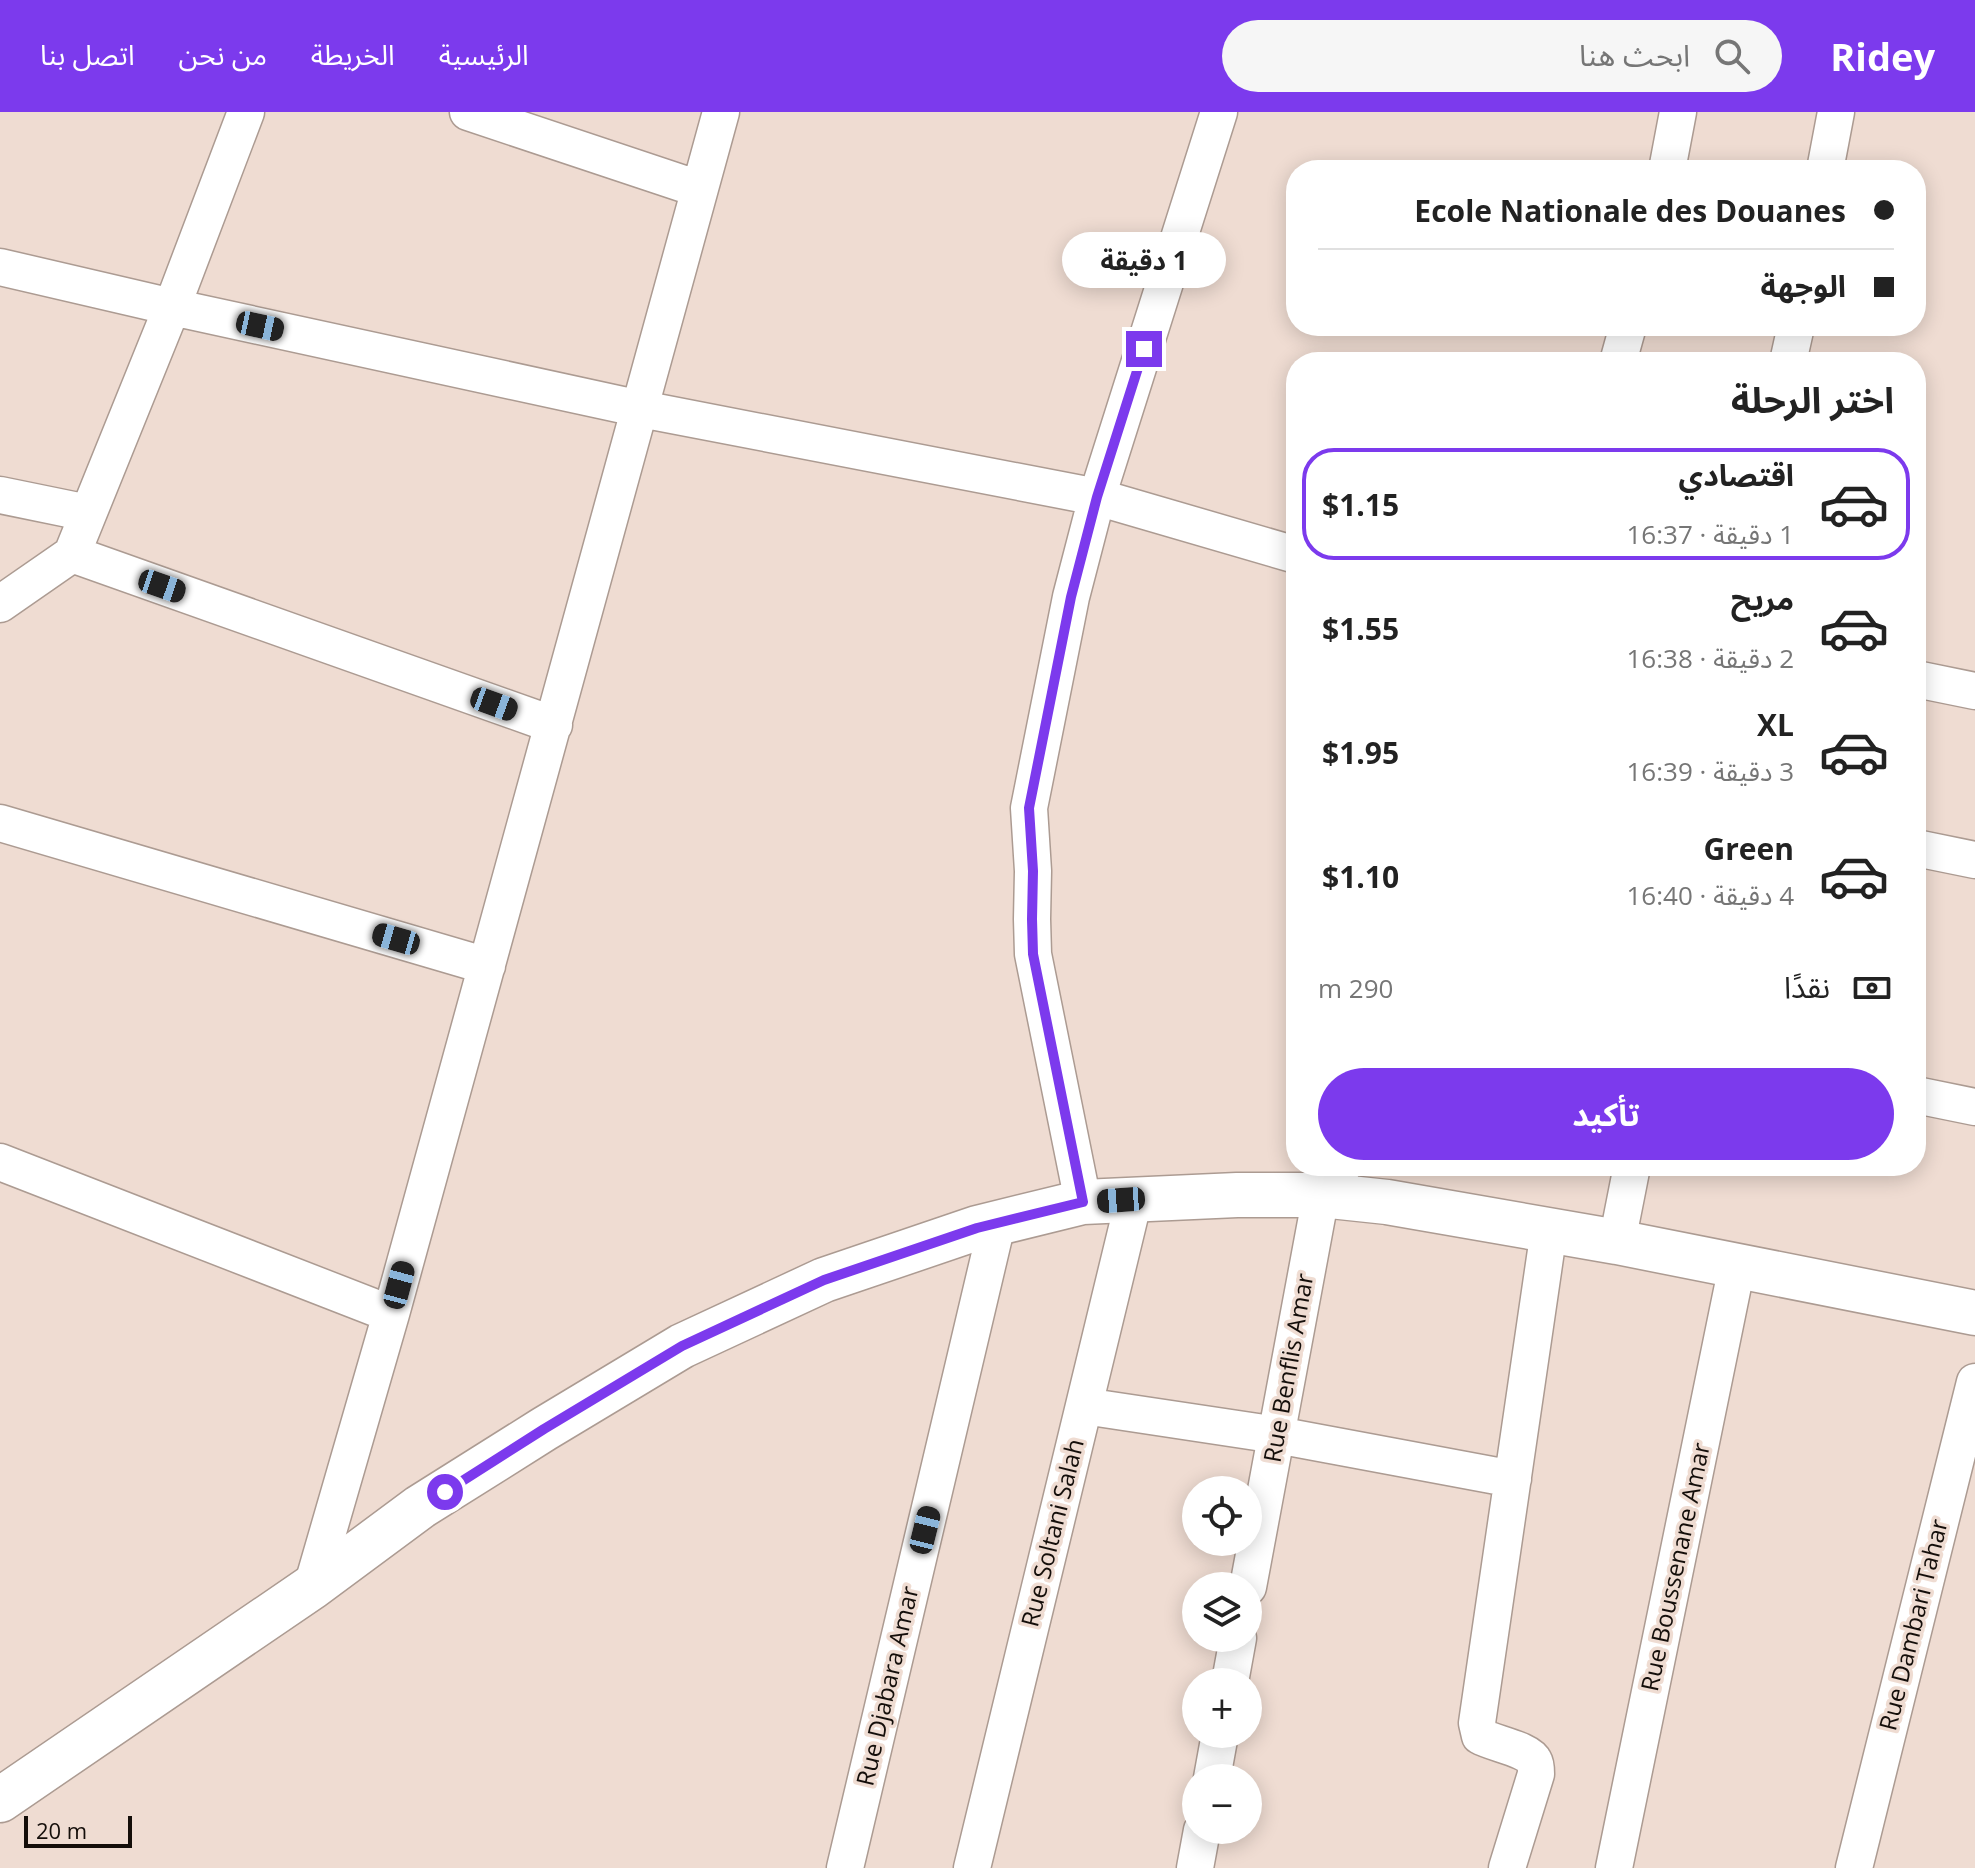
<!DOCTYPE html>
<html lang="ar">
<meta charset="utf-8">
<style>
:root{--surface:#fff;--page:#f6f6f6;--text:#222;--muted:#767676;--line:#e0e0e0;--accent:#7c3aed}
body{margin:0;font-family:"Open Sans","Noto Sans Arabic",sans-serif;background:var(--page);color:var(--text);direction:rtl;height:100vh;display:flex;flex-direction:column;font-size:30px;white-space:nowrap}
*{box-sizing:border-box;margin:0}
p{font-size:26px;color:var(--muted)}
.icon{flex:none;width:44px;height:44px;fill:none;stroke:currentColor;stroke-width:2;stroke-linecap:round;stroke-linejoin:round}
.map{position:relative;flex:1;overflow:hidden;direction:ltr}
.panel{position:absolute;left:1286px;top:240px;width:640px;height:824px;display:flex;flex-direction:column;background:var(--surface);border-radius:32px;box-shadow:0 4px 20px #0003;direction:rtl}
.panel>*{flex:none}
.top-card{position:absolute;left:1286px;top:48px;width:640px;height:176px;border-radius:32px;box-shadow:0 4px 20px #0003;direction:rtl;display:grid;align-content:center;height:176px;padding:0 32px;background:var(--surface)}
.buttons{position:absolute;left:1182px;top:1364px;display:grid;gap:16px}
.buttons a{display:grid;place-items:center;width:80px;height:80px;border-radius:50%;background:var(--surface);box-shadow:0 4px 20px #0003;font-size:40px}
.scale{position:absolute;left:24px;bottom:20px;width:108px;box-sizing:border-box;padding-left:8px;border:4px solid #140e0a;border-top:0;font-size:22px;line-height:28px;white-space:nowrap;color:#140e0a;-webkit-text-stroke:6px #efdcd2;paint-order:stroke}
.end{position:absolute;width:36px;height:36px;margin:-18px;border:10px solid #7c3aed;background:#fff;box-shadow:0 0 0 4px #fff}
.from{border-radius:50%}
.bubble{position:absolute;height:56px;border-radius:28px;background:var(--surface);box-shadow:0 4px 20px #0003;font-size:26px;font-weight:700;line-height:56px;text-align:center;direction:rtl}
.car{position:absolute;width:24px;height:48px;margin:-24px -12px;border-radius:10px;box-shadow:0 0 6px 2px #0007;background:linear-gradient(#222 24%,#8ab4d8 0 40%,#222 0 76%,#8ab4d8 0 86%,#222 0)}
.top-card b{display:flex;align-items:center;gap:28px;height:76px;font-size:30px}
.top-card b+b{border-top:2px solid var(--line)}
.top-card i{width:20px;height:20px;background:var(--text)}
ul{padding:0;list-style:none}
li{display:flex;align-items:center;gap:24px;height:112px;margin:0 16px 12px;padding:0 16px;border:4px solid transparent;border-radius:32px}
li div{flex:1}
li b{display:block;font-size:30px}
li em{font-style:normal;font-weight:700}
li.current{border-color:var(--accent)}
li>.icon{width:72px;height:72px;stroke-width:1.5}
h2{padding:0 32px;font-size:36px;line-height:96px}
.pay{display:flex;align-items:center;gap:20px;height:88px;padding:0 32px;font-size:30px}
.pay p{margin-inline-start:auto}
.button{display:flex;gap:16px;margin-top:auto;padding:16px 32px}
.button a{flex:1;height:92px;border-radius:48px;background:var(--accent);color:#fff;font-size:32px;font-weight:700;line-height:92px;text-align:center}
header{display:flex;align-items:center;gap:48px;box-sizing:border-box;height:112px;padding:0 40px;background:var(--accent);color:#fff}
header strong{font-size:38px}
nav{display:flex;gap:44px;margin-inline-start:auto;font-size:28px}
.search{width:560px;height:72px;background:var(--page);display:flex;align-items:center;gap:20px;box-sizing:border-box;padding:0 28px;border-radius:44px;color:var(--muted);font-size:30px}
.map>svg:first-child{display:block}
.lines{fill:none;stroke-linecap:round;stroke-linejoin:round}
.street-casing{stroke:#ac9b92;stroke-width:39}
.secondary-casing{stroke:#ac9b92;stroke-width:47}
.street{stroke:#fff;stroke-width:36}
.secondary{stroke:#fff;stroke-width:44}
.route{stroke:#7c3aed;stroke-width:10}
.labels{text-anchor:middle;stroke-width:7;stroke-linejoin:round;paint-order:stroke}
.street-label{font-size:24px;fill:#140e0a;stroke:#efdcd2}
</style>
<header>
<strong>Ridey</strong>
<div class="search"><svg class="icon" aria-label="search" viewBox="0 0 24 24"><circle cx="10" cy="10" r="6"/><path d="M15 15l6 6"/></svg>ابحث هنا</div>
<nav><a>الرئيسية</a><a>الخريطة</a><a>من نحن</a><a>اتصل بنا</a></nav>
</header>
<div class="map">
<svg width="1975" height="1756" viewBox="0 0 1975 1756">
<rect width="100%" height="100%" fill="#efdcd2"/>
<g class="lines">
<!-- street casing -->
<g class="street-casing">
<path id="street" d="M468 0 699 77
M1667 58 1678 0
M1825 58 1836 0
M0 155 172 195 641 297 1097 385 1296 443
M1618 250 1628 214
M1788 250 1796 214
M0 383 88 401
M72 442 554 613
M0 492 72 442 172 195 246 0
M1916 567 1975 579
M0 711 487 854
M1916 736 1975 748
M1916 983 1975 995
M0 1050 391 1202
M1334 1085 1342 1054
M1083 1090 1033 842 1032 807 1033 759 1029 696 1071 485 1097 385 1219 0
M1617 1130 1632 1054
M1084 1294 1277 1323 1513 1367
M312 1475 391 1202 721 0
M1248 1475 1321 1083
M1230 1570 1238 1526
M1212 1666 1220 1622
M845 1756 997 1112
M972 1756 1134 1087
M1195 1756 1202 1718
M1507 1756 1536 1662C1536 1658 1536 1652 1534 1649 1530 1638 1492 1631 1480 1624L1477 1611 1549 1118
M1614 1756 1737 1154
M1854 1756 1975 1270"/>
</g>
<!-- secondary casing -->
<g class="secondary-casing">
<path id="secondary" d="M0 1688 312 1475 420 1395 544 1317 682 1234 824 1168 977 1116 1083 1090 1237 1083H1321L1387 1090 1617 1130 1975 1201"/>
</g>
<!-- street -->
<use href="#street" class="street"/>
<!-- secondary -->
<use href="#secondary" class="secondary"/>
</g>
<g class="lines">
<!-- route -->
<path class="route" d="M445 1380 544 1317 682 1234 824 1168 977 1116 1083 1090 1033 842 1032 807 1033 759 1029 696 1071 485 1097 385 1144 237"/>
</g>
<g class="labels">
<!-- street labels -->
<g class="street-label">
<text transform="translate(1289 1256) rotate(-80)" y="8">Rue Benflis Amar</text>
<text transform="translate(1053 1421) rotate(-76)" y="8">Rue Soltani Salah</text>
<text transform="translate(1676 1455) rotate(-78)" y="8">Rue Boussenane Amar</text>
<text transform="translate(1914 1513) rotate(-76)" y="8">Rue Dambari Tahar</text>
<text transform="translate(888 1574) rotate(-77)" y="8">Rue Djabara Amar</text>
</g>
</g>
</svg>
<div class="buttons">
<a><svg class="icon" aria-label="locate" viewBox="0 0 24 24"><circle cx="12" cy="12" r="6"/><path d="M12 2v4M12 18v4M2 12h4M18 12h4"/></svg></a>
<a><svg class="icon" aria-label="layers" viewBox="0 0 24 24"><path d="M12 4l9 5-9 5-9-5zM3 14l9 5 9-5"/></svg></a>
<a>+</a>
<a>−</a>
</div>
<div class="scale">20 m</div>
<i class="end from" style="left:445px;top:1380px"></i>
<i class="end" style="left:1144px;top:237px"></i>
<div class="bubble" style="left:1062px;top:120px;width:164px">1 دقيقة</div>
<i class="car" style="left:260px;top:214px;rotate:102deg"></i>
<i class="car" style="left:162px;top:474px;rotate:109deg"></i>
<i class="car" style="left:494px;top:592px;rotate:110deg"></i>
<i class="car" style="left:396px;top:827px;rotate:286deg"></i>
<i class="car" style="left:1121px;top:1088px;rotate:266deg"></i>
<i class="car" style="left:399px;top:1173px;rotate:15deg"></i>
<i class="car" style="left:925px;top:1418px;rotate:14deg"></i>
<div class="top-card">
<b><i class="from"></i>Ecole Nationale des Douanes</b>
<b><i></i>الوجهة</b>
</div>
<section class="panel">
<h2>اختر الرحلة</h2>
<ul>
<li class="current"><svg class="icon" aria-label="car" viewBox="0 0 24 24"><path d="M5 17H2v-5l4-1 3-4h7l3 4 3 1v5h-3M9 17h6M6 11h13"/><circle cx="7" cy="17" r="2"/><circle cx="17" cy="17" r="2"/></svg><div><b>اقتصادي</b><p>1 دقيقة · 16:37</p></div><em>$1.15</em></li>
<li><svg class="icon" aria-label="car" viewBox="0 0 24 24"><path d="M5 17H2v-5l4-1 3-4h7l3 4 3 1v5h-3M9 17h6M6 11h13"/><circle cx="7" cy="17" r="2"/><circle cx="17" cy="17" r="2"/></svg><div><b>مريح</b><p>2 دقيقة · 16:38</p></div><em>$1.55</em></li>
<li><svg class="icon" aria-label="car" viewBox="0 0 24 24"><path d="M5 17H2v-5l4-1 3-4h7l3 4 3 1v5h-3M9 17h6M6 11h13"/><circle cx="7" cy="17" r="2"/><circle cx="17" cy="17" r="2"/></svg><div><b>XL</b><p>3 دقيقة · 16:39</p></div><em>$1.95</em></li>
<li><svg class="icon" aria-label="car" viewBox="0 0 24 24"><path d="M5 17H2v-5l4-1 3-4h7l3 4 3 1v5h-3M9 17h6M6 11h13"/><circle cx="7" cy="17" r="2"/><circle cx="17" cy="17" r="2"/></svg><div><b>Green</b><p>4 دقيقة · 16:40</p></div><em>$1.10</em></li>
</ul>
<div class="pay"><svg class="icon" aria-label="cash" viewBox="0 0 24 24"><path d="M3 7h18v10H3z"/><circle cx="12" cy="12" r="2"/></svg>نقدًا<p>290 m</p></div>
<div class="button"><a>تأكيد</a></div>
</section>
</div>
